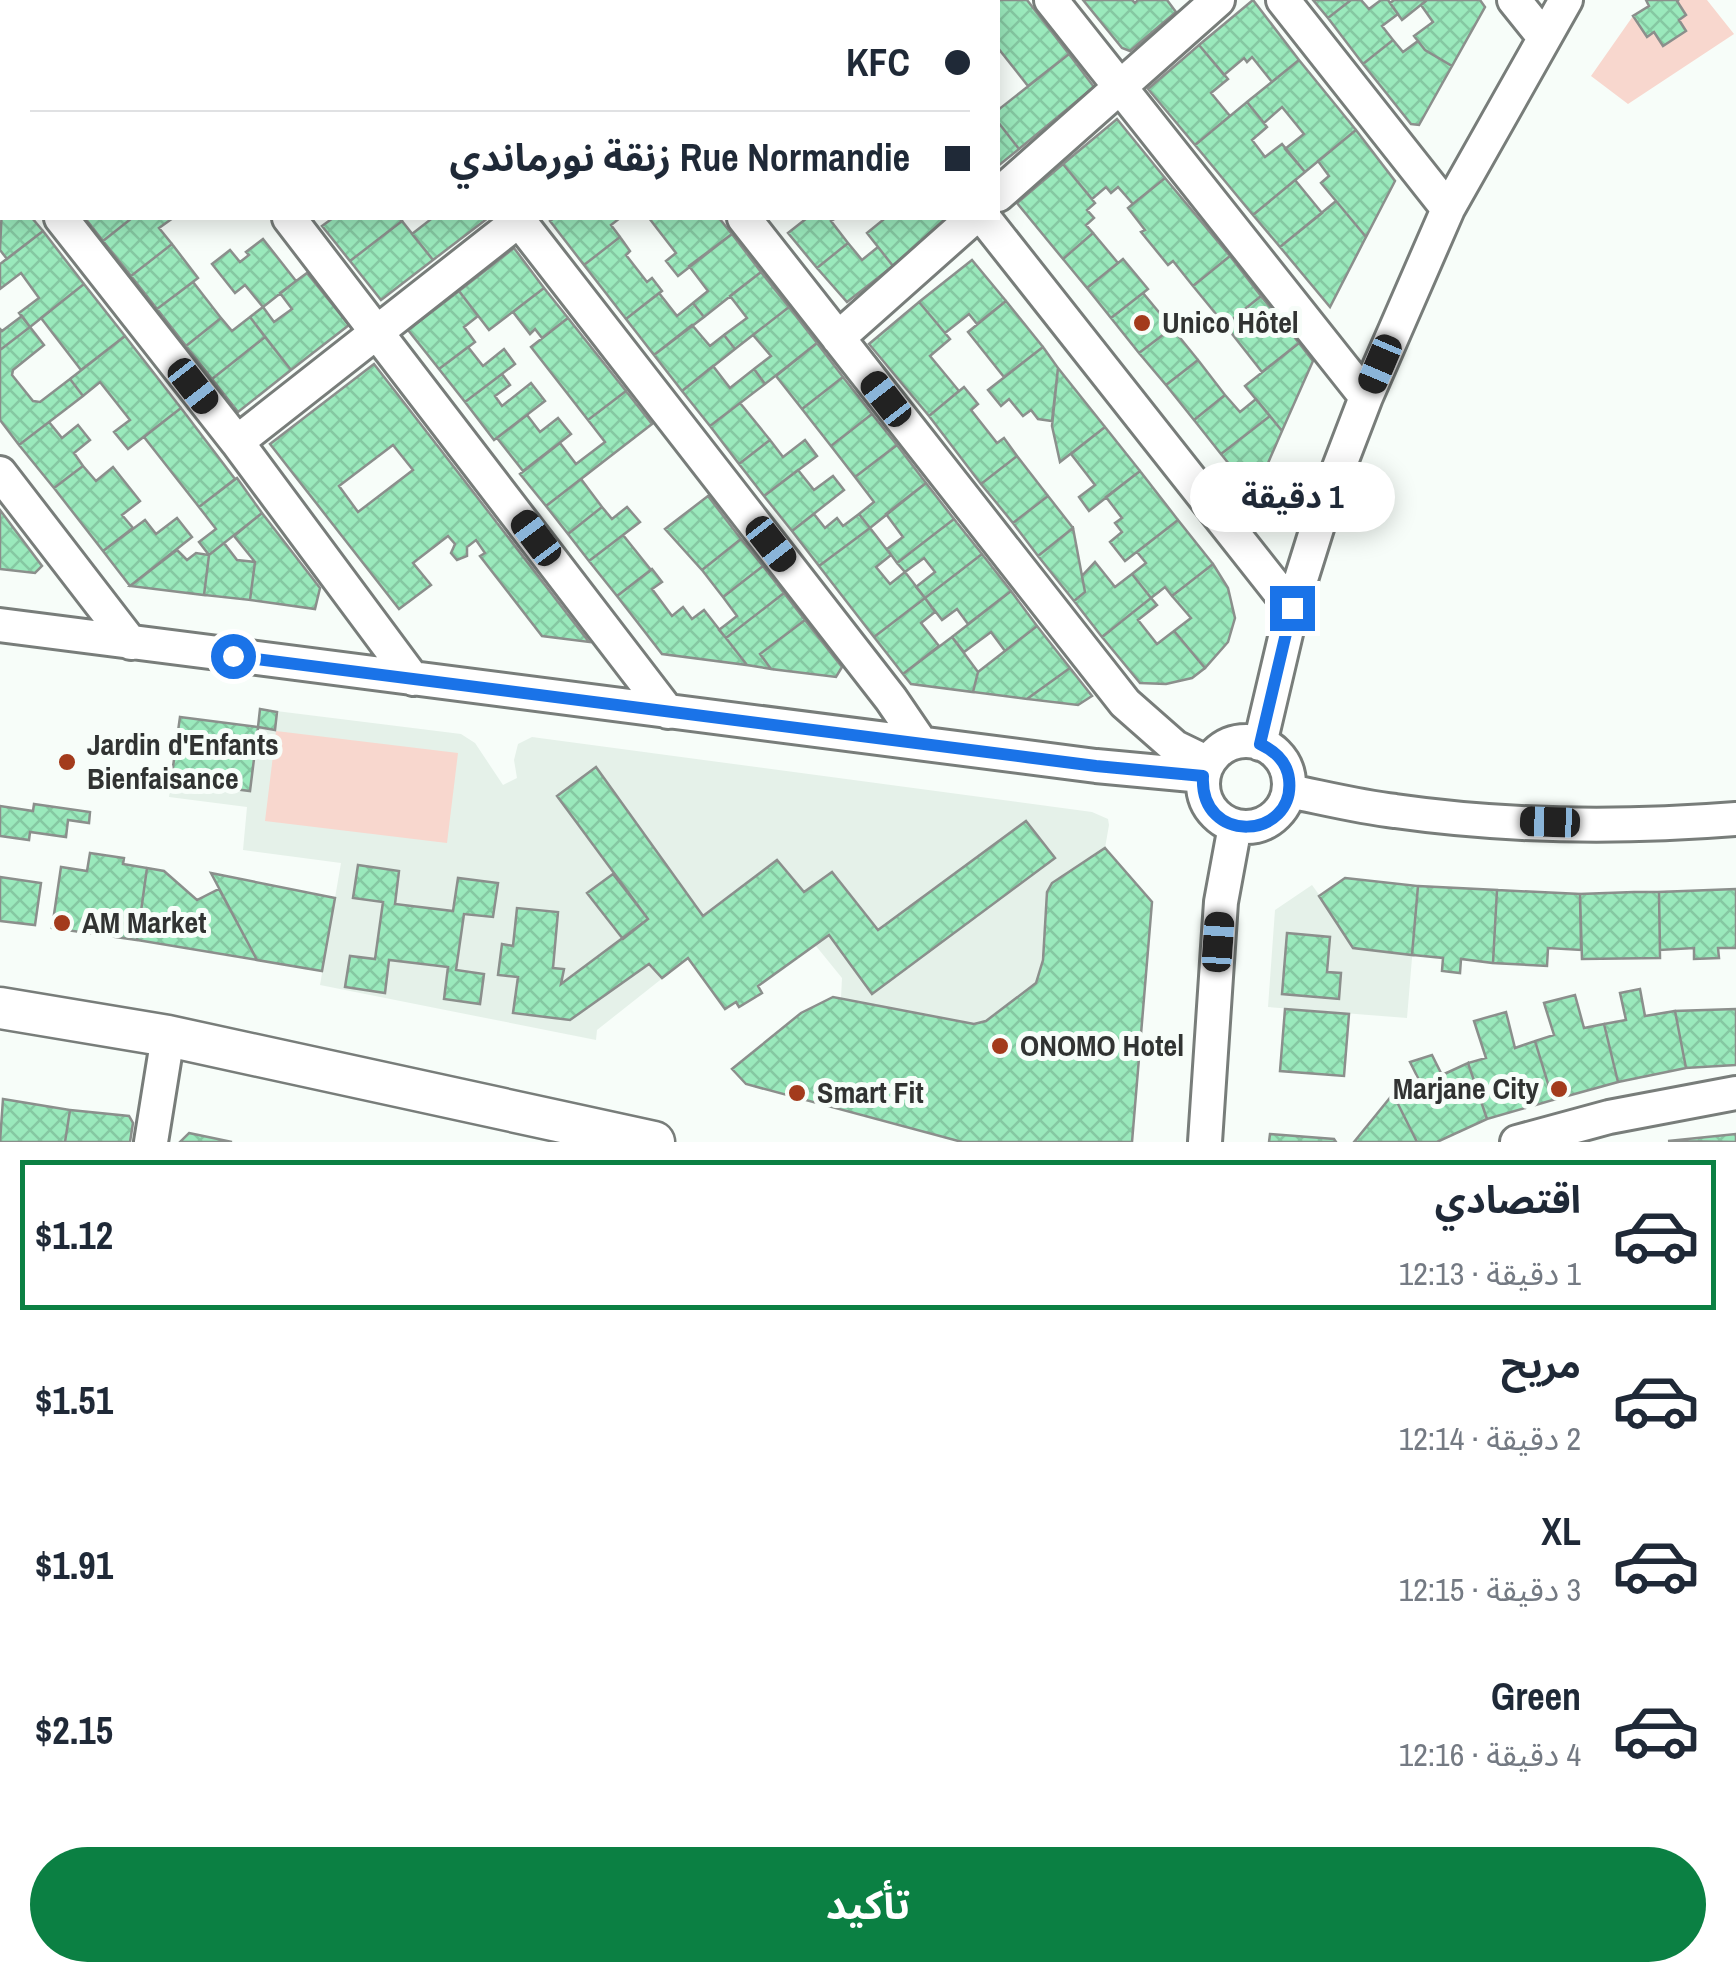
<!DOCTYPE html>
<html lang="ar">
<meta charset="utf-8">
<style>
:root{--surface:#fff;--page:#f6f6f7;--text:#1f2937;--muted:#747a83;--line:#e0e1e3;--accent:#0b8043}
body{margin:0;font-family:"Archivo Narrow","Noto Sans Arabic",sans-serif;background:var(--page);color:var(--text);direction:rtl;height:100vh;display:flex;flex-direction:column;font-size:38px;white-space:nowrap}
*{box-sizing:border-box;margin:0}
p{font-size:32px;color:var(--muted)}
.icon{flex:none;width:55px;height:55px;fill:none;stroke:currentColor;stroke-width:2;stroke-linecap:round;stroke-linejoin:round}
.map{position:relative;height:1142px;overflow:hidden;direction:ltr}
.panel{display:flex;flex-direction:column;background:var(--surface);flex:1}
.panel>*{flex:none}
.hud{position:absolute;left:0px;top:0px;width:1000px;height:220px;box-shadow:0 5px 25px #0003;direction:rtl;display:grid;align-content:center;height:220px;padding:0 30px;background:var(--surface)}
.end{position:absolute;width:45px;height:45px;margin:-22px;border:12px solid #1a73e8;background:#fff;box-shadow:0 0 0 5px #fff}
.from{border-radius:50%}
.bubble{position:absolute;height:70px;border-radius:35px;background:var(--surface);box-shadow:0 5px 25px #0003;font-size:32px;font-weight:700;line-height:70px;text-align:center;direction:rtl}
.car{position:absolute;width:30px;height:60px;margin:-30px -15px;border-radius:12px;box-shadow:0 0 8px 2px #0007;background:linear-gradient(#222 24%,#8ab4d8 0 40%,#222 0 76%,#8ab4d8 0 86%,#222 0)}
.hud b{display:flex;align-items:center;gap:35px;height:95px;font-size:38px}
.hud b+b{border-top:2px solid var(--line)}
.hud i{width:25px;height:25px;background:var(--text)}
ul{padding:18px 0 0;list-style:none}
li{display:flex;align-items:center;gap:30px;height:150px;margin:0 20px 15px;padding:0 10px;border:5px solid transparent;border-radius:0px}
li div{flex:1}
li b{display:block;font-size:38px}
li em{font-style:normal;font-weight:700}
li.on{border-color:var(--accent)}
li>.icon{width:90px;height:90px;stroke-width:1.5}
.button{display:flex;gap:20px;margin-top:auto;padding:20px 30px}
.button a{flex:1;height:115px;border-radius:60px;background:var(--accent);color:#fff;font-size:40px;font-weight:700;line-height:115px;text-align:center}
.map>svg:first-child{display:block}
.built{fill:#e5f1e9}
.garden{fill:#f8d7ce}
.building{fill:url(#building-cross-hatch);stroke:#8b8f8c;stroke-width:2.5;fill-rule:evenodd}
.lines{fill:none;stroke-linecap:round;stroke-linejoin:round}
.minor-casing{stroke:#787d7a;stroke-width:38}
.major-casing{stroke:#787d7a;stroke-width:45}
.minor{stroke:#fff;stroke-width:32}
.major{stroke:#fff;stroke-width:40}
.route{stroke:#1a73e8;stroke-width:12}
.poi-dot{fill:#a33b1c;stroke:#f7fdf9;stroke-width:4}
.labels{text-anchor:middle;stroke-width:10;stroke-linejoin:round;paint-order:stroke}
.poi-label{font-size:30px;font-weight:bold;fill:#313332;stroke:#f7fdf9;text-anchor:start}
</style>
<div class="map">
<svg width="1736" height="1142" viewBox="0 0 1736 1142">
<defs>
<pattern id="building-cross-hatch" width="8" height="8" patternUnits="userSpaceOnUse" patternTransform="scale(2.5)"><rect width="8" height="8" fill="#9ae9bc"/><path d="M0 0l8 8M0 8l8-8" fill="none" stroke="#85c8a2"/></pattern>
</defs>
<rect width="100%" height="100%" fill="#f7fdf9"/>
<!-- built -->
<path class="built" d="M260 709 461 734 475 743 503 785 517 778 514 760 518 744 532 737 1092 812 1108 819 1109 825 1105 848 1052 883 1047 891 1043 960 1036 983 986 1021 974 1024 841 998 842 978 816 946 758 985 762 993 739 1007 736 1002 725 1009 688 958 597 1030 596 1040 320 985 341 863 243 850 247 807 169 797 180 717 258 727Z
M1345 878 1418 886 1407 1018 1268 1007 1275 910 1312 885 1320 896Z"/>
<!-- garden -->
<path class="garden" d="M1679 0H1707L1734 34 1628 104 1591 76 1633 16 1647 37 1654 32 1663 46 1685 31 1679 20Z
M276 731 458 753 447 843 265 821Z"/>
<!-- building -->
<path class="building" d="M996 0H1027L1069 54 1028 86 998 48V2H993Z
M1083 0H1132L1135 3 1138 0H1167L1176 12 1130 51 1122 48Z
M1253 0 1299 60 1272 82 1252 57 1247 62 1244 58 1224 75 1199 45Z
M1313 0H1351L1328 18Z
M1351 0H1361L1369 9 1381 0H1388L1398 14 1382 26 1393 40 1363 64 1328 18Z
M1394 0H1427L1402 20 1390 3Z
M1427 0H1480L1485 7 1452 66 1425 50 1414 36 1433 22 1421 5Z
M1646 0H1679L1677 1 1686 15 1679 20 1686 31 1663 46 1654 32 1647 37 1633 16 1649 6Z
M1393 40 1403 52 1418 41 1425 50 1452 66 1419 125 1411 124 1363 64Z
M1199 45 1228 79 1211 93 1230 116 1195 145 1148 89Z
M1069 54 1094 87 1019 149 998 122V110Z
M1299 60 1356 130 1305 172 1285 149 1304 134 1282 107 1264 123 1247 102Z
M1247 102 1267 127 1252 140 1265 157 1282 144 1305 172 1253 215 1195 145Z
M1117 119 1165 178 1133 204 1118 187 1111 193 1106 187 1092 199 1063 164Z
M998 122 1019 149 998 166Z
M1356 130 1395 181 1366 237 1321 183 1329 176 1318 161Z
M1063 164 1095 203 1087 210 1094 218 1086 225 1093 233 1063 259 1017 203Z
M1165 178 1230 256 1193 286 1173 261 1168 265 1141 232 1145 230 1128 208Z
M1295 180 1322 213 1280 247 1253 215Z
M1336 201 1366 237 1330 307 1280 247Z
M2 206V218H32L43 231 7 259 0 250Z
M85 218H132L103 241Z
M132 218H173L159 228 172 244 131 276 103 241Z
M399 218 402 221 350 261 322 226 333 218Z
M428 218H488L433 260 412 234 430 220Z
M554 218H620L611 225 620 237 584 265 550 221Z
M649 218H719L732 234 678 276 666 261 676 253Z
M807 218H836L831 221 848 243 817 268 788 233Z
M881 218H943L947 223 893 266 867 233 883 220Z
M402 221 433 260 381 300 350 261Z
M43 231 84 284 30 327 19 313 39 298 21 273 0 289V264Z
M1093 233 1118 263 1087 288 1063 259Z
M732 234 761 272 704 317 693 303 708 291 689 266Z
M620 237 630 251 626 255 647 282 652 278 662 291 626 319 584 265Z
M263 239 296 281 263 307 245 285 235 293 212 264 230 250 240 262 249 255 246 252Z
M848 243 862 260 878 247 893 266 847 302 817 268Z
M172 244 198 278 157 309 131 276Z
M514 248 544 288 489 330 459 291Z
M1230 256 1261 296 1225 325 1193 286Z
M1123 259 1148 289 1111 318 1087 288Z
M972 260 1006 301 977 324 969 314 945 333 919 302Z
M761 272 789 307 735 349 724 335 747 318 730 296Z
M307 273 349 325 291 370 250 317 263 307 274 322 292 309 280 293Z
M193 282 221 318 186 346 157 309Z
M84 284 125 336 81 370 41 318Z
M544 288 568 318 542 338 535 329 530 334 513 312Z
M459 291 478 316 464 327 475 342 439 369 408 330Z
M659 293 677 316 693 303 704 317 654 355 626 319Z
M1143 293 1172 328 1139 353 1111 318Z
M1261 296 1299 343 1262 372 1225 325Z
M1006 301 1043 347 1004 377 968 332Z
M919 302 950 339 930 356 959 391 929 416 869 344Z
M789 307 817 343 765 384 754 369 771 356 753 335Z
M22 316 30 327 0 350V329L2 331Z
M250 317 265 337 212 379 186 346 221 318 232 331Z
M568 318 626 391 588 420 531 347Z
M692 325 710 346 724 335 735 349 682 391 654 355Z
M30 327 44 345 13 370 12 375 33 401 40 402 70 379 83 396 19 445 0 420V350Z
M1172 328 1198 360 1166 385 1139 353Z
M125 336 181 408 128 449 114 432 130 420 100 382 83 396 70 379Z
M265 337 291 370 238 412 212 379Z
M817 343 843 377 802 409 776 376Z
M1299 343 1313 361 1282 431 1245 386Z
M468 347 483 366 504 349 515 364 465 402 439 369Z
M1043 347 1058 368 1052 421 1038 419 1031 410 1023 416 1009 399 1001 406 988 390Z
M1198 360 1225 395 1194 420 1166 385Z
M374 364 440 449 589 642 542 636 480 556 485 553 476 540 467 547V556L457 560 451 553 455 544 448 536 413 563 431 585 399 609 270 444ZM393 445 413 470 358 512 339 486Z
M713 366 730 388 754 369 765 384 710 426 682 391Z
M1058 368 1105 427 1060 462 1052 426Z
M502 374 510 385 495 396 502 406 531 383 545 401 494 440 465 402Z
M843 377 872 414 831 446 802 409Z
M964 387 978 404 971 410 997 443 1004 438 1017 456 981 484 929 416Z
M626 391 652 424 546 506 520 474 560 443 576 464 605 442 588 420Z
M1225 395 1240 412 1256 399 1270 416 1221 454 1194 420Z
M740 403 770 440 739 464 710 426Z
M181 408 235 479 199 507 144 437Z
M872 414 897 445 855 477 831 446Z
M527 415 540 432 558 418 571 434 523 471 497 438Z
M1270 416 1282 431 1254 495 1221 454Z
M49 422 62 438 78 425 90 440 74 453 83 466 54 488 19 445Z
M1105 427 1140 471 1089 511 1079 497 1095 485 1071 454Z
M770 440 783 457 805 440 817 456 764 496 739 464Z
M897 445 926 483 870 528 859 514 874 502 855 477Z
M1017 456 1048 496 1013 523 981 484Z
M83 466 96 481 113 467 140 501 122 515 133 528 103 551 54 488Z
M798 470 814 490 833 476 844 490 792 531 764 496Z
M1140 471 1178 520 1125 561 1110 542 1122 532 1115 523 1122 518 1106 497Z
M237 478 262 513 209 555 199 542 216 529 199 507Z
M581 479 602 507 568 534 546 506Z
M926 483 954 519 897 563 887 549 903 537 886 514Z
M708 496 741 539 702 570 665 529Z
M1048 496 1073 528 1038 556 1013 523Z
M602 507 612 519 627 507 640 522 589 561 568 534Z
M0 510 42 566 35 573 0 569Z
M262 513 320 588 315 609 250 600 255 562 234 536Z
M814 514 825 528 837 518 843 526 859 514 870 528 819 566 792 531Z
M177 518 192 537 130 586 103 551 145 520 156 534Z
M954 519 982 554 925 598 916 587 935 572 924 558 905 572 897 563Z
M1178 520 1213 564 1172 596 1165 587 1151 598 1132 574 1146 563 1137 552Z
M870 528 891 555 876 567 890 584 905 572 925 598 874 637 819 566Z
M1073 528 1085 592 1074 601 1038 556Z
M623 535 651 570 617 596 589 561Z
M741 539 763 566 723 597 702 570Z
M224 543 237 560 255 562 250 600 204 595 209 555Z
M177 550 187 560 196 553 209 555 204 595 130 586Z
M982 554 1011 591 968 624 957 609 942 620 925 598Z
M1095 562 1115 587 1132 574 1151 598 1102 637 1074 601 1085 592 1082 576Z
M1213 564 1228 588 1235 618 1228 642 1205 668 1174 631 1191 618 1172 596Z
M763 566 784 593 726 638 719 630 737 616 723 597Z
M652 569 662 582 652 589 672 616 683 607 692 619 704 610 747 665 662 654 617 596Z
M1011 591 1037 626 1005 651 991 632 964 652 952 637Z
M784 593 805 620 760 654 771 669 747 665 726 638Z
M925 598 935 612 921 623 939 646 903 674 874 637Z
M1151 598 1157 605 1138 620 1157 644 1174 631 1205 668 1192 678 1166 684 1140 683 1102 637Z
M805 620 842 667 836 677 771 669 760 654Z
M1037 626 1070 668 1027 699 973 692 978 672Z
M952 637 978 672 973 692 911 684 903 674Z
M1070 668 1092 696 1078 705 1027 699Z
M260 709 277 712 275 730 258 727Z
M180 717 258 727 250 791 171 781Z
M596 767 703 916 777 860 804 892 832 872 878 930 1026 821 1055 858 872 994 829 935 758 986 762 993 739 1007 736 1002 725 1009 688 958 662 978 649 964 570 1020 513 1013 518 977 498 975 502 944 513 946 517 908 558 912 553 968 564 969 561 984 648 919 557 796Z
M34 804 90 812 89 823 68 820 66 837 30 832 29 840 0 836V806L33 811Z
M1105 848 1152 902 1132 1142H962L746 1084 732 1069 801 1013 833 997 974 1024 986 1021 1036 983 1043 960 1047 892 1052 883Z
M90 853 124 858 123 864 147 868 137 940 52 928 61 867 87 871Z
M358 865 399 871 395 904 453 911 458 878 498 883 493 917 464 914 456 970 484 974 480 1004 444 999 448 967 389 960 385 993 345 987 350 956 375 959 383 902 353 898Z
M147 868 164 871 197 900 219 889 257 960 137 940Z
M211 873 335 898 322 971 257 960Z
M613 874 648 919 623 939 587 893Z
M0 877 41 883 35 925 0 921Z
M1345 878 1418 886 1412 955 1353 948 1319 896Z
M1418 886 1497 890 1493 963 1461 959 1460 973 1442 971 1443 958 1412 955Z
M1736 889V948H1718L1719 958 1694 959V948L1660 950 1659 892Z
M1497 890 1580 894 1581 950 1548 948 1547 966 1493 963Z
M1634 892H1659L1660 958 1582 959 1580 894Z
M1287 933 1330 937 1327 972 1341 973 1339 999 1282 994Z
M1640 989 1645 1016 1675 1011 1686 1068 1618 1082 1604 1024 1626 1020 1620 993Z
M1575 995 1584 1028 1604 1024 1618 1082 1553 1100 1535 1041 1554 1035 1544 1003Z
M1285 1009 1349 1014 1344 1076 1280 1071Z
M1736 1009V1065L1686 1068 1675 1011Z
M1506 1012 1515 1048 1535 1041 1553 1100 1487 1119 1468 1063 1486 1058 1474 1021Z
M1432 1055 1442 1075 1468 1063 1487 1119 1437 1142H1417L1393 1094 1421 1084 1410 1062Z
M1393 1094 1417 1142H1354Z
M3 1099 70 1110 65 1142H0Z
M70 1110 129 1116 133 1123 130 1142H65Z
M189 1133 232 1142H180Z
M1270 1134 1334 1139 1336 1142H1269Z
M1736 1134V1142L1668 1141Z"/>
<g class="lines">
<!-- minor casing -->
<g class="minor-casing">
<path id="minor" d="M118 0 120 2
M344 0 346 2
M572 0 574 2
M813 0 815 2
M1051 0 1366 397
M1283 0 1448 209
M1514 0 1543 36
M0 139 2 142
M998 195 1218 0
M61 218 237 442 413 679
M289 218 668 712
M517 218 891 699 921 743
M744 218 1125 703 1175 747 1208 763
M984 218 1292 608
M838 338 973 218
M237 442 522 218
M0 473 131 643
M0 625 1096 766 1203 776
M1203 784a43 43 0 1 1 86 0a43 43 0 1 1-86 0Z
M1260 744 1292 608 1323 509 1366 397 1448 209 1566 0
M1289 791C1324 798 1360 807 1395 811 1507 827 1624 828 1736 819
M151 1142 168 1036
M1205 1142 1221 902 1235 826
M1517 1142 1609 1117 1736 1093"/>
</g>
<!-- major casing -->
<g class="major-casing">
<path id="major" d="M0 1008 168 1036 654 1142"/>
</g>
<!-- minor -->
<use href="#minor" class="minor"/>
<!-- major -->
<use href="#major" class="major"/>
</g>
<g class="lines">
<!-- route -->
<path class="route" d="M233 656 1096 766 1203 776C1199 846 1296 840 1289 779 1287 762 1275 751 1260 744L1292 608"/>
</g>
<!-- markers -->
<g class="poi-dot">
<circle cx="1142" cy="323" r="10"/>
<circle cx="67" cy="762" r="10"/>
<circle cx="62" cy="923" r="10"/>
<circle cx="1000" cy="1046" r="10"/>
<circle cx="1559" cy="1089" r="10"/>
<circle cx="797" cy="1093" r="10"/>
</g>
<g class="labels">
<!-- poi labels -->
<g class="poi-label">
<text x="1162" y="333">Unico Hôtel</text>
<text x="87" y="755">Jardin d'Enfants<tspan x="87" dy="34">Bienfaisance</tspan></text>
<text x="82" y="933">AM Market</text>
<text x="1020" y="1056">ONOMO Hotel</text>
<text x="1539" y="1099" text-anchor="end">Marjane City</text>
<text x="817" y="1103">Smart Fit</text>
</g>
</g>
</svg>
<i class="end from" style="left:233px;top:656px"></i>
<i class="end" style="left:1292px;top:608px"></i>
<div class="bubble" style="left:1190px;top:462px;width:205px">1 دقيقة</div>
<i class="car" style="left:1380px;top:364px;rotate:203deg"></i>
<i class="car" style="left:193px;top:386px;rotate:142deg"></i>
<i class="car" style="left:886px;top:399px;rotate:322deg"></i>
<i class="car" style="left:536px;top:538px;rotate:323deg"></i>
<i class="car" style="left:771px;top:544px;rotate:142deg"></i>
<i class="car" style="left:1550px;top:822px;rotate:272deg"></i>
<i class="car" style="left:1218px;top:942px;rotate:4deg"></i>
<div class="hud">
<b><i class="from"></i>KFC</b>
<b><i></i>Rue Normandie زنقة نورماندي</b>
</div>
</div>
<section class="panel">
<ul>
<li class="on"><svg class="icon" aria-label="car" viewBox="0 0 24 24"><path d="M5 17H2v-5l4-1 3-4h7l3 4 3 1v5h-3M9 17h6M6 11h13"/><circle cx="7" cy="17" r="2"/><circle cx="17" cy="17" r="2"/></svg><div><b>اقتصادي</b><p>1 دقيقة · 12:13</p></div><em>$1.12</em></li>
<li><svg class="icon" aria-label="car" viewBox="0 0 24 24"><path d="M5 17H2v-5l4-1 3-4h7l3 4 3 1v5h-3M9 17h6M6 11h13"/><circle cx="7" cy="17" r="2"/><circle cx="17" cy="17" r="2"/></svg><div><b>مريح</b><p>2 دقيقة · 12:14</p></div><em>$1.51</em></li>
<li><svg class="icon" aria-label="car" viewBox="0 0 24 24"><path d="M5 17H2v-5l4-1 3-4h7l3 4 3 1v5h-3M9 17h6M6 11h13"/><circle cx="7" cy="17" r="2"/><circle cx="17" cy="17" r="2"/></svg><div><b>XL</b><p>3 دقيقة · 12:15</p></div><em>$1.91</em></li>
<li><svg class="icon" aria-label="car" viewBox="0 0 24 24"><path d="M5 17H2v-5l4-1 3-4h7l3 4 3 1v5h-3M9 17h6M6 11h13"/><circle cx="7" cy="17" r="2"/><circle cx="17" cy="17" r="2"/></svg><div><b>Green</b><p>4 دقيقة · 12:16</p></div><em>$2.15</em></li>
</ul>
<div class="button"><a>تأكيد</a></div>
</section>
